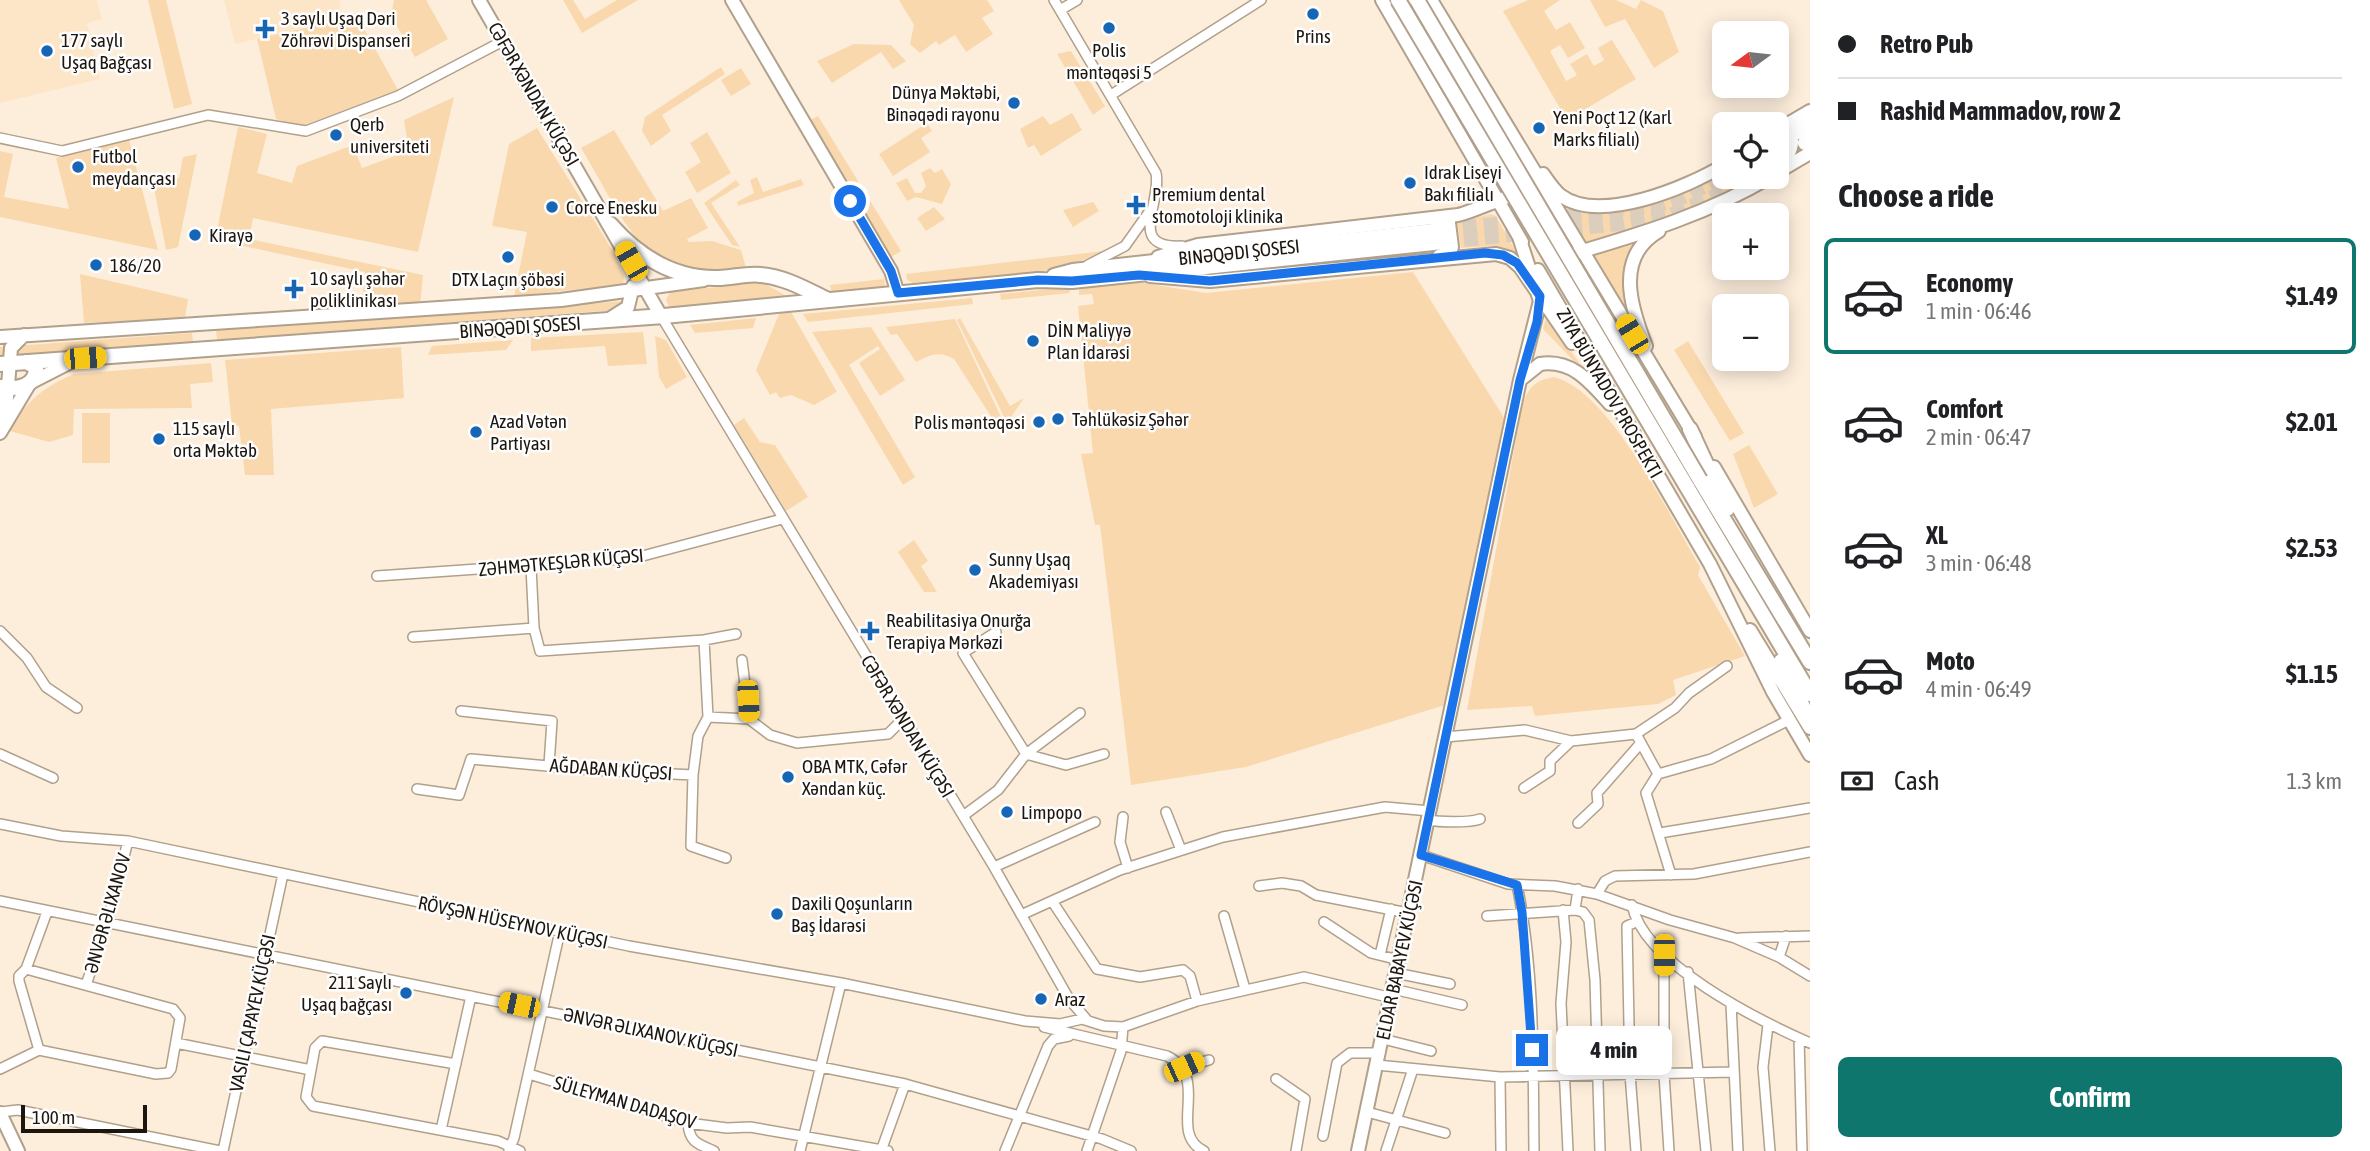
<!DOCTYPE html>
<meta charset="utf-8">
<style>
:root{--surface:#fff;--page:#f6f6f6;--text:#202124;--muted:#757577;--line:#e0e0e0;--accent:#0f766e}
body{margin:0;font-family:"Asap Condensed",sans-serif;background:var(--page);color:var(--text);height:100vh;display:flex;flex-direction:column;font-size:26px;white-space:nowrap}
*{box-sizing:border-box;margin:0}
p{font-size:23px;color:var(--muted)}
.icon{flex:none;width:38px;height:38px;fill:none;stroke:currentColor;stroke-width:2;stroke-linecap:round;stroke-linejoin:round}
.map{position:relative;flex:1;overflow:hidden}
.drawer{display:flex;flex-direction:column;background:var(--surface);width:560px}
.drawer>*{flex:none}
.banner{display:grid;align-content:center;height:154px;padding:0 28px;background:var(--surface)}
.needle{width:46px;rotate:255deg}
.tools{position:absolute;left:1712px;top:21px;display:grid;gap:14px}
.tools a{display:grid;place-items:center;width:77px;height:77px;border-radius:10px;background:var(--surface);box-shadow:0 4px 18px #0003;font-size:35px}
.scale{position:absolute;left:21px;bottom:18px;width:126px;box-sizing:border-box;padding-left:7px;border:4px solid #1d160e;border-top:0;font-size:19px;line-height:24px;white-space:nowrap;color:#1d160e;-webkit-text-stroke:5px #fefefe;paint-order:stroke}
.end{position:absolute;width:32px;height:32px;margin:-16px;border:9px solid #1a73e8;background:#fff;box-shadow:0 0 0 4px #fff}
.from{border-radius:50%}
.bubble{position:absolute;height:49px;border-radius:10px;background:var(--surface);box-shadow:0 4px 18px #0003;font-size:23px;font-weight:700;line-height:49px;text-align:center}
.car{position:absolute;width:21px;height:42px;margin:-21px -10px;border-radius:9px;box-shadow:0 0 5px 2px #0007;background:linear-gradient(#f5c518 24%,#345 0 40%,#f5c518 0 76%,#345 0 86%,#f5c518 0)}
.banner b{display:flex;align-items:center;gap:24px;height:66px;font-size:26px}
.banner b+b{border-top:2px solid var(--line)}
.banner i{width:18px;height:18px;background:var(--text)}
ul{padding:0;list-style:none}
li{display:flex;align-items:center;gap:21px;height:116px;margin:0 14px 10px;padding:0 14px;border:4px solid transparent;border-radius:10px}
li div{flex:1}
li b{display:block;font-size:26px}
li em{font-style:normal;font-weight:700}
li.current{border-color:var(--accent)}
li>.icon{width:63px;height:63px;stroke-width:1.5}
h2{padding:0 28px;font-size:32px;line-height:84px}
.pay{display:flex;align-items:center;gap:18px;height:77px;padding:0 28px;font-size:26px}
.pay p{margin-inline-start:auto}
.action{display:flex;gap:14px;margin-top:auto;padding:14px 28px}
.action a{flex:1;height:80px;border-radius:10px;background:var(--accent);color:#fff;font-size:28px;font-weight:700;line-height:80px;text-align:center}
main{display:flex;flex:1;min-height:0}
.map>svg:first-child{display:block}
.built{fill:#fde5c8}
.green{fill:#f9d8ae}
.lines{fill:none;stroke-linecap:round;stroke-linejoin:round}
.primary-tunnel{stroke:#dbcebd;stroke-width:14;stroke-dasharray:14 7;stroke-linecap:butt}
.street-casing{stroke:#b1a08b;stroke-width:12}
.secondary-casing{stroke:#b1a08b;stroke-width:16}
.primary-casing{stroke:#b1a08b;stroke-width:18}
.street{stroke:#fff;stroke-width:9}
.secondary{stroke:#fff;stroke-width:12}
.primary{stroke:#fff;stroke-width:14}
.primary-bridge-casing{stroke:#b1a08b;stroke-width:18;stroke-linecap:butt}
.primary-bridge{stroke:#fff;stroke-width:14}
.route{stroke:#1a73e8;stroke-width:9}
.poi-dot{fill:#1766b5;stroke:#fefefe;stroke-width:2.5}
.labels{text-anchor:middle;stroke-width:5;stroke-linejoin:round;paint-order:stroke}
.poi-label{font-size:19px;fill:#1d160e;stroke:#fefefe;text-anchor:start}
.street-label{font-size:19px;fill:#1d160e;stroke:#fefefe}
</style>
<main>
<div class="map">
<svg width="1810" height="1151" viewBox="0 0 1810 1151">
<rect width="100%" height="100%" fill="#fdeedc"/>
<!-- built -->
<path class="built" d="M0 0H97L102 19 87 23 100 79 0 103Z
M224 0H340V19L235 44Z"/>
<!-- green -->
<path class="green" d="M148 0H166L192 104 174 109Z
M394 0H426L448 39 415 57 391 16Z
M563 0H573L585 19 617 0H638L582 33Z
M899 0H987L994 11 982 18 993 34 966 52 955 35 939 45 936 41 920 53 910 44 914 25Z
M1528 0H1560L1544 11 1556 30 1570 22 1585 48 1568 58 1560 45 1550 51 1566 81 1577 75 1570 64 1587 54 1594 66 1604 60 1598 48 1612 40 1636 79 1567 120 1503 11Z
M1590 0H1616L1636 9 1641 0 1663 11 1679 52 1654 68 1625 19 1605 27Z
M357 16 398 90 299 127 276 119 257 39Z
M854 44 891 45 906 61 893 69 881 52 832 83 817 61Z
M1071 51 1105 106 1093 115 1057 54Z
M721 67 725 74 662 115 671 131 651 146 642 131 645 117Z
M741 68 751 84 731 96 721 80Z
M454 97 418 252 253 218 249 239 423 275 419 317 622 301 616 310 217 340 216 329 351 320 363 293 365 272 215 240 238 127 267 134 257 173 292 183 297 166 353 145 362 168 409 151 404 120Z
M1072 113 1082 130 1041 156 1034 145 1028 148 1020 129 1043 116 1050 125Z
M818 116 901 251 891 257 810 120Z
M927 123 932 131 921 138 930 152 893 176 879 154Z
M537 128 616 256 624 276 623 285 514 296 527 232 492 226 509 144Z
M614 130 663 211 691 198 708 228 687 239 689 242 712 241 741 250 746 268C639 282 629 227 581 148Z
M707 132 731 173 697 193 685 172 701 162 690 143Z
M129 140 158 250 0 217V151L13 154 4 197 69 209 56 158Z
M197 154 178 247 166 250 153 183 179 178 183 157Z
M930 168 935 173 942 169 951 184 942 204 916 197 907 201 896 183 907 178 915 193H921L926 186 921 173Z
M1724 171V177L1754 179C1703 213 1644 227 1585 244L1564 211C1620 209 1676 202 1724 171Z
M757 177 763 192 801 179 804 185 738 206 737 202 754 193 750 180Z
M736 180 740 185 711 203 740 247 732 245 704 203Z
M1093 202 1099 211 1073 227 1063 210Z
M934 207 945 219 926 231 917 218Z
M1491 214 1496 216 1518 255 1491 246 1461 248 1457 222Z
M1641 238C1621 266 1622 279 1626 312L1592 255Z
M1104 251C1048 280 975 277 913 283L907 280 906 274Z
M1413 272 1506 421 1445 705 1246 767 1131 785 1100 525H1095L1081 454 1093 453 1078 306 1094 304 1092 294 1079 295V290L1085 287 1137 282 1206 293Z
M80 274 188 299 185 318 84 323Z
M884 279 885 287 832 293 830 285Z
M762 282 788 297 669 307 666 300 670 292Z
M1069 287 1070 293 1001 300 1000 294Z
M972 298 973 304 808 322 803 314Z
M791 312 837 392 814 405 791 395 780 398 776 392 770 395 756 370 779 314Z
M1546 317 1591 379 1543 329Z
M756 318 753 328 695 333 690 325Z
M960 318 1010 406 1024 398 1007 423 957 320Z
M955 319 1001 417 994 421 954 359C939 350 930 355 916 362L897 334 891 335 886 327Z
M871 327 905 380 880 396 859 363 880 349 878 346 849 365 915 477 903 485 812 332Z
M643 332 647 364 608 366 605 346 531 351V338Z
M192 333 193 342 0 356V347Z
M655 336 666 340 687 377 666 389 659 377Z
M513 340 506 350 428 355 432 346Z
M1688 341 1744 433 1730 441 1674 350Z
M401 347 404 398 271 409 274 475H245L239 426 232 425 225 360Z
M211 363 213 382 190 384 192 408 74 409 73 435 49 442 10 431C25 402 43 387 74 374Z
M1554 377C1611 392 1669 515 1700 567L1698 575 1745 656 1673 680 1676 695 1658 704 1535 716 1532 706 1467 710 1522 406C1528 388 1535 380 1554 377Z
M82 413H110V463H82Z
M744 418 760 442 775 445 808 497 786 511 734 425Z
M1749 445 1778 494 1754 508 1733 454Z
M914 540 928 561 921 566 937 592H924L898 552Z"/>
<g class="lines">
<!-- primary-tunnel -->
<path class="primary-tunnel" d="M1776 145 1797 132
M1442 230 1654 206 1684 197 1724 177
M1443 242 1619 224 1671 215 1721 193 1749 177"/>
<!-- street casing -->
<g class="street-casing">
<path id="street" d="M1054 0 1156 173C1162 203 1126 249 1182 246
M1060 10 1077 0
M1111 95 1261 0
M0 138 62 151 208 115 306 131 398 96 503 41
M1088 265 1125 246 1149 212
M661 316 994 867 1069 999 1087 1020
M531 567 534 628 540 651 704 640 736 634
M377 576 635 558 782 519
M0 631 27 658 46 687 77 708
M996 632 963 653 1026 754 1066 765 1104 754
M413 637 534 628
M704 640 708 717
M742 660 749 719
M461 711 552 721 549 765
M1445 737 1525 730 1571 741 1636 734
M0 754 53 778
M1658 774 1711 759 1789 720
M693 775 691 846 726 858
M1524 788 1550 771V761L1571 741
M417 789 459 795 471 759 592 770 693 775 698 736 708 717 749 719 770 735 797 743 888 734 903 719
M1166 812 1181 850
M963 816 998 790 1026 754 1080 713
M1123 817 1120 842 1128 868
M1428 820C1439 822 1470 823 1480 819
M1578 823 1598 804 1597 793 1640 744
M0 824 61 836 128 841 629 946 841 983 1025 1021 1060 1024 1082 1019 1104 1026 1123 1027 1197 1001 1304 977 1392 998
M1660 833 1810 808
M1421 855 1508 884 1555 886 1597 894 1670 920 1735 938 1779 957 1810 976
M994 867 1095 822
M1671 875 1646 793 1658 774 1636 734 1675 708 1689 693 1727 666
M1517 885C1535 971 1533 1063 1534 1151
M1259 886 1282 883 1301 886 1316 895 1408 913
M1597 894 1605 881 1615 876 1694 874 1810 852
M0 901 905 1084 1102 1139 1131 1151
M1052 901 1097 969 1140 977 1183 970 1190 976 1197 1001
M1632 905C1644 964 1758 1020 1810 1043
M1563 910 1566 942 1561 1003 1568 1151
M1575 910 1583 912 1589 920 1595 980 1600 1151
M1021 915 1120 870 1223 837 1385 807 1430 811
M1224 916 1245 989
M1487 916 1575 910 1578 889
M1324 922 1371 953 1399 960
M1636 922 1627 926 1630 1074 1636 1151
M1740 938 1810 936
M1380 955 1391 909
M1664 955V1074L1669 1151
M1779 957 1786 936
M26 969 173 1009 180 1018 171 1069 168 1073 156 1074 39 1050 19 981V976Z
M26 969 47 912
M1688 972 1706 1151
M1396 973 1450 984
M86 985 107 923 128 841
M1393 989 1462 1005
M1731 1004 1738 1151
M1768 1025 1763 1067 1770 1151
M1044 1027 1167 1056C1212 1078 1166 1133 1204 1151
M1799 1038 1802 1151
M1383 1039 1431 1051
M176 1043 311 1070
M456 1064 322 1041 315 1048 306 1097 313 1106 498 1141 520 1151
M1377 1065 1500 1077 1733 1072
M1184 1067 1209 1060
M0 1069 39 1050
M529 1074 688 1123 727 1128 750 1127 888 1151
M1500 1077 1501 1151
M1276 1079 1305 1099 1296 1151
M0 1112 18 1110 220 1151
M1367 1112 1445 1133
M688 1123C689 1142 698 1144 714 1151
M441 1130 471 996
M1323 1136 1337 1063 1350 1053H1380
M509 1150 514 1138 560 931
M223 1151 283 874
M800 1151 841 983
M881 1151 905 1084
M1005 1151 1048 1046 1054 1039 1069 1036
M1087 1151 1121 1051 1123 1027
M1386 1151 1413 1069"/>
</g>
<!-- secondary casing -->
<g class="secondary-casing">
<path id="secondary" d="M479 0 661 316
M732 0 891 271 898 294
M1382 0 1522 242
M1431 0 1695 437
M1778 130 1786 129C1795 136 1793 147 1787 156
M1776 131 1810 111
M1776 173 1810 153
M1543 174C1548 181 1553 189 1560 195 1599 225 1688 187 1724 165
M1437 219 1449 223 1452 247 1450 252 1439 256
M1576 253C1644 233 1709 213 1770 177
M1158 257 1198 245 1458 215C1477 211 1525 186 1537 191
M1538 270 1710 564 1773 692 1810 755
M1150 276 1210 281 1496 254 1510 258 1520 267 1572 343
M609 319 628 307 633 286
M0 337 561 300 704 280
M1646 346C1631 308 1614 257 1659 231
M1520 380 1540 364C1572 359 1590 382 1610 404
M7 398 11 348 24 335
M0 433 30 383 75 360
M1714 467 1810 631
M1750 630 1810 728
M0 1113 18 1151
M1358 1151 1520 380 1540 301 1519 237"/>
</g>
<!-- primary casing -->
<g class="primary-casing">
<path id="primary" d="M1797 132 1810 125
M1805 143 1810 140
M610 224C638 256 673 279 718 278 732 278 747 273 761 275 785 277 807 290 828 300
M1054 276 1073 271 1442 230
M0 364 664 316 1038 280 1072 281 1443 242
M0 387C16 390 37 387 36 367L26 362
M0 393 5 403V422
M1690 429 1727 509
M1700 480 1810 662
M1687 487 1810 694
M1781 661 1810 721"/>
</g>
<!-- street -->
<use href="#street" class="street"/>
<!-- secondary -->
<use href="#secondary" class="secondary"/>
<!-- primary -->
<use href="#primary" class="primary"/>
<!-- primary-bridge casing -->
<g class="primary-bridge-casing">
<path id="primary-bridge" d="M1398 0 1687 487
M1417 0 1700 480"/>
</g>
<!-- primary-bridge -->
<use href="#primary-bridge" class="primary-bridge"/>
</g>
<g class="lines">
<!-- route -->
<path class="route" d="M850 201 891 271 898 293 1038 280 1072 281 1139 275 1210 281 1485 253 1503 255 1517 263 1540 296 1537 322 1520 380 1421 855 1517 885 1522 912 1532 1050"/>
</g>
<!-- markers -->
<g class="poi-dot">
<circle cx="1313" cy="14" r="7"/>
<circle cx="1109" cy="28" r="7"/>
<path d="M261.5 18.5h7v7h7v7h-7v7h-7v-7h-7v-7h7z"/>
<circle cx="47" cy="51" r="7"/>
<circle cx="1014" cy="103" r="7"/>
<circle cx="1539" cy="128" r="7"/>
<circle cx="336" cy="135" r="7"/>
<circle cx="78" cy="167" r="7"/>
<circle cx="1410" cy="183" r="7"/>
<path d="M1132.5 194.5h7v7h7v7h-7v7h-7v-7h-7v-7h7z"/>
<circle cx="552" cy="207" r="7"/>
<circle cx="195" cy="235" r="7"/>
<circle cx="508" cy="257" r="7"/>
<circle cx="96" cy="265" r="7"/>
<path d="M290.5 278.5h7v7h7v7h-7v7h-7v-7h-7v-7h7z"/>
<circle cx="1033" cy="341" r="7"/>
<circle cx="1058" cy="419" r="7"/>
<circle cx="1039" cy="422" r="7"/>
<circle cx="476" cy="432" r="7"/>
<circle cx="159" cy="439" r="7"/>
<circle cx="975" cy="570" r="7"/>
<path d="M866.5 620.5h7v7h7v7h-7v7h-7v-7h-7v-7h7z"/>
<circle cx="788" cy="777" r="7"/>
<circle cx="1007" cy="812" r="7"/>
<circle cx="777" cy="914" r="7"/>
<circle cx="406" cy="993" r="7"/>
<circle cx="1041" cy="999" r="7"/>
</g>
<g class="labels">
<!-- poi labels -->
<g class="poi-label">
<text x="281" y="25">3 saylı Uşaq Dəri<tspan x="281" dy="22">Zöhrəvi Dispanseri</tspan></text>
<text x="1313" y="43" text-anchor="middle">Prins</text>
<text x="61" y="47">177 saylı<tspan x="61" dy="22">Uşaq Bağçası</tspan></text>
<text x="1109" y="57" text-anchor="middle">Polis<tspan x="1109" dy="22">məntəqəsi 5</tspan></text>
<text x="1000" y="99" text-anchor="end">Dünya Məktəbi,<tspan x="1000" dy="22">Binəqədi rayonu</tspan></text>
<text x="1553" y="124">Yeni Poçt 12 (Karl<tspan x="1553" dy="22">Marks filialı)</tspan></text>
<text x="350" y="131">Qerb<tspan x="350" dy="22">universiteti</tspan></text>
<text x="92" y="163">Futbol<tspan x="92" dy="22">meydançası</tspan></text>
<text x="1424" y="179">Idrak Liseyi<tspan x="1424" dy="22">Bakı filialı</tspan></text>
<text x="1152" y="201">Premium dental<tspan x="1152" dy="22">stomotoloji klinika</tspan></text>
<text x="566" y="214">Corce Enesku</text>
<text x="209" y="242">Kirayə</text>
<text x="110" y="272">186/20</text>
<text x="310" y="285">10 saylı şəhər<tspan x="310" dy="22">poliklinikası</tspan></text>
<text x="508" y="286" text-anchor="middle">DTX Laçın şöbəsi</text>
<text x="1047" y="337">DİN Maliyyə<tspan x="1047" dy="22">Plan İdarəsi</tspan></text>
<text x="1072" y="426">Təhlükəsiz Şəhər</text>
<text x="490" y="428">Azad Vətən<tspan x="490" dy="22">Partiyası</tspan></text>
<text x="1025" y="429" text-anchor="end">Polis məntəqəsi</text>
<text x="173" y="435">115 saylı<tspan x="173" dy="22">orta Məktəb</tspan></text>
<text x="989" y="566">Sunny Uşaq<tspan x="989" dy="22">Akademiyası</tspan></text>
<text x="886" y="627">Reabilitasiya Onurğa<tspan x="886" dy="22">Terapiya Mərkəzi</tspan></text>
<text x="802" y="773">OBA MTK, Cəfər<tspan x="802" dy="22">Xəndan küç.</tspan></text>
<text x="1021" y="819">Limpopo</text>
<text x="791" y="910">Daxili Qoşunların<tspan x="791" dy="22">Baş İdarəsi</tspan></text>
<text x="392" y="989" text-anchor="end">211 Saylı<tspan x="392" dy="22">Uşaq bağçası</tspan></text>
<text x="1055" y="1006">Araz</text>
</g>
<!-- street labels -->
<g class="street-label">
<text transform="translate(534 94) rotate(60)" y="7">CƏFƏR XƏNDAN KÜÇƏSI</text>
<text transform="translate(1239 252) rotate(-6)" y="7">BINƏQƏDI ŞOSESI</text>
<text transform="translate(520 327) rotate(-4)" y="7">BINƏQƏDI ŞOSESI</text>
<text transform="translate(1610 393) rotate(60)" y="7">ZIYA BÜNYADOV PROSPEKTI</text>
<text transform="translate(561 562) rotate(-5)" y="7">ZƏHMƏTKEŞLƏR KÜÇƏSI</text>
<text transform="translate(908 726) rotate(59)" y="7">CƏFƏR XƏNDAN KÜÇƏSI</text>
<text transform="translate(611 769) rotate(4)" y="7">AĞDABAN KÜÇƏSI</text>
<text transform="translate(107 913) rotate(-74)" y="7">ƏNVƏR ƏLIXANOV</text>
<text transform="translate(513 922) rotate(12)" y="7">RÖVŞƏN HÜSEYNOV KÜÇƏSI</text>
<text transform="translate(1399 960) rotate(-78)" y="7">ELDAR BABAYEV KÜÇƏSI</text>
<text transform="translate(252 1013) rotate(-78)" y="7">VASILI ÇAPAYEV KÜÇƏSI</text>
<text transform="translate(651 1032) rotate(12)" y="7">ƏNVƏR ƏLIXANOV KÜÇƏSI</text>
<text transform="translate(625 1102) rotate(16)" y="7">SÜLEYMAN DADAŞOV</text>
</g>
</g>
</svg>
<div class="tools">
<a><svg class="needle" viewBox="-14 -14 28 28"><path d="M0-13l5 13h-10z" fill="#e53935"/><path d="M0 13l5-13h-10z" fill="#757577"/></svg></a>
<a><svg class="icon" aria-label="locate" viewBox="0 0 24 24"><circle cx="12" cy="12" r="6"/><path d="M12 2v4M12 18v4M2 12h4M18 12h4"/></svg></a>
<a>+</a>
<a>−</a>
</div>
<div class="scale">100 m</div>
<i class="end from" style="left:850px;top:201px"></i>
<i class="end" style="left:1532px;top:1050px"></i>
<div class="bubble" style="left:1556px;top:1026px;width:116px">4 min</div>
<i class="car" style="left:631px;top:261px;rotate:330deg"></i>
<i class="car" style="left:1632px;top:334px;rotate:329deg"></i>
<i class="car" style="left:85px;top:358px;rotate:86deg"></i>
<i class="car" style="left:748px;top:701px;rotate:177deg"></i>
<i class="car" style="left:1664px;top:955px;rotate:180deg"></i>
<i class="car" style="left:519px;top:1005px;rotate:282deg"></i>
<i class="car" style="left:1184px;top:1067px;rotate:66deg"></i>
</div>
<section class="drawer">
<div class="banner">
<b><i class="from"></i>Retro Pub</b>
<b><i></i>Rashid Mammadov, row 2</b>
</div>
<h2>Choose a ride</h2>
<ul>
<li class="current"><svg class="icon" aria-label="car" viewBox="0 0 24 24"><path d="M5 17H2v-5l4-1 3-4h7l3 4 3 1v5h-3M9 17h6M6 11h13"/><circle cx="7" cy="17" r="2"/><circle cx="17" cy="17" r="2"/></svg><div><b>Economy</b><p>1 min · 06:46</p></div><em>$1.49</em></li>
<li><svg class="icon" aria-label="car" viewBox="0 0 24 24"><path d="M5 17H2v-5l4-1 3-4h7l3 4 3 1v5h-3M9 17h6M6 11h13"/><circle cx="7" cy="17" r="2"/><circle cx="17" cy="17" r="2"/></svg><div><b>Comfort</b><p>2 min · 06:47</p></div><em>$2.01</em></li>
<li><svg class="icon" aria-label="car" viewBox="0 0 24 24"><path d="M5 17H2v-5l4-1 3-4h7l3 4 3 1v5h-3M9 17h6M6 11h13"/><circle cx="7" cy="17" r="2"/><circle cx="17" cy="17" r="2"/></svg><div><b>XL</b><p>3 min · 06:48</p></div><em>$2.53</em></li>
<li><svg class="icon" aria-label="car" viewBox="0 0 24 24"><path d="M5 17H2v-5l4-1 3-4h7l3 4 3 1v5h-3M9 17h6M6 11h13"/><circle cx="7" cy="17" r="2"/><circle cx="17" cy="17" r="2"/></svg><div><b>Moto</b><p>4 min · 06:49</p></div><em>$1.15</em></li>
</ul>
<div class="pay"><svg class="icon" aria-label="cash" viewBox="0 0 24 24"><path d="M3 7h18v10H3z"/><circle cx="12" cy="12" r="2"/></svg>Cash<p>1.3 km</p></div>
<div class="action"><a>Confirm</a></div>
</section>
</main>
